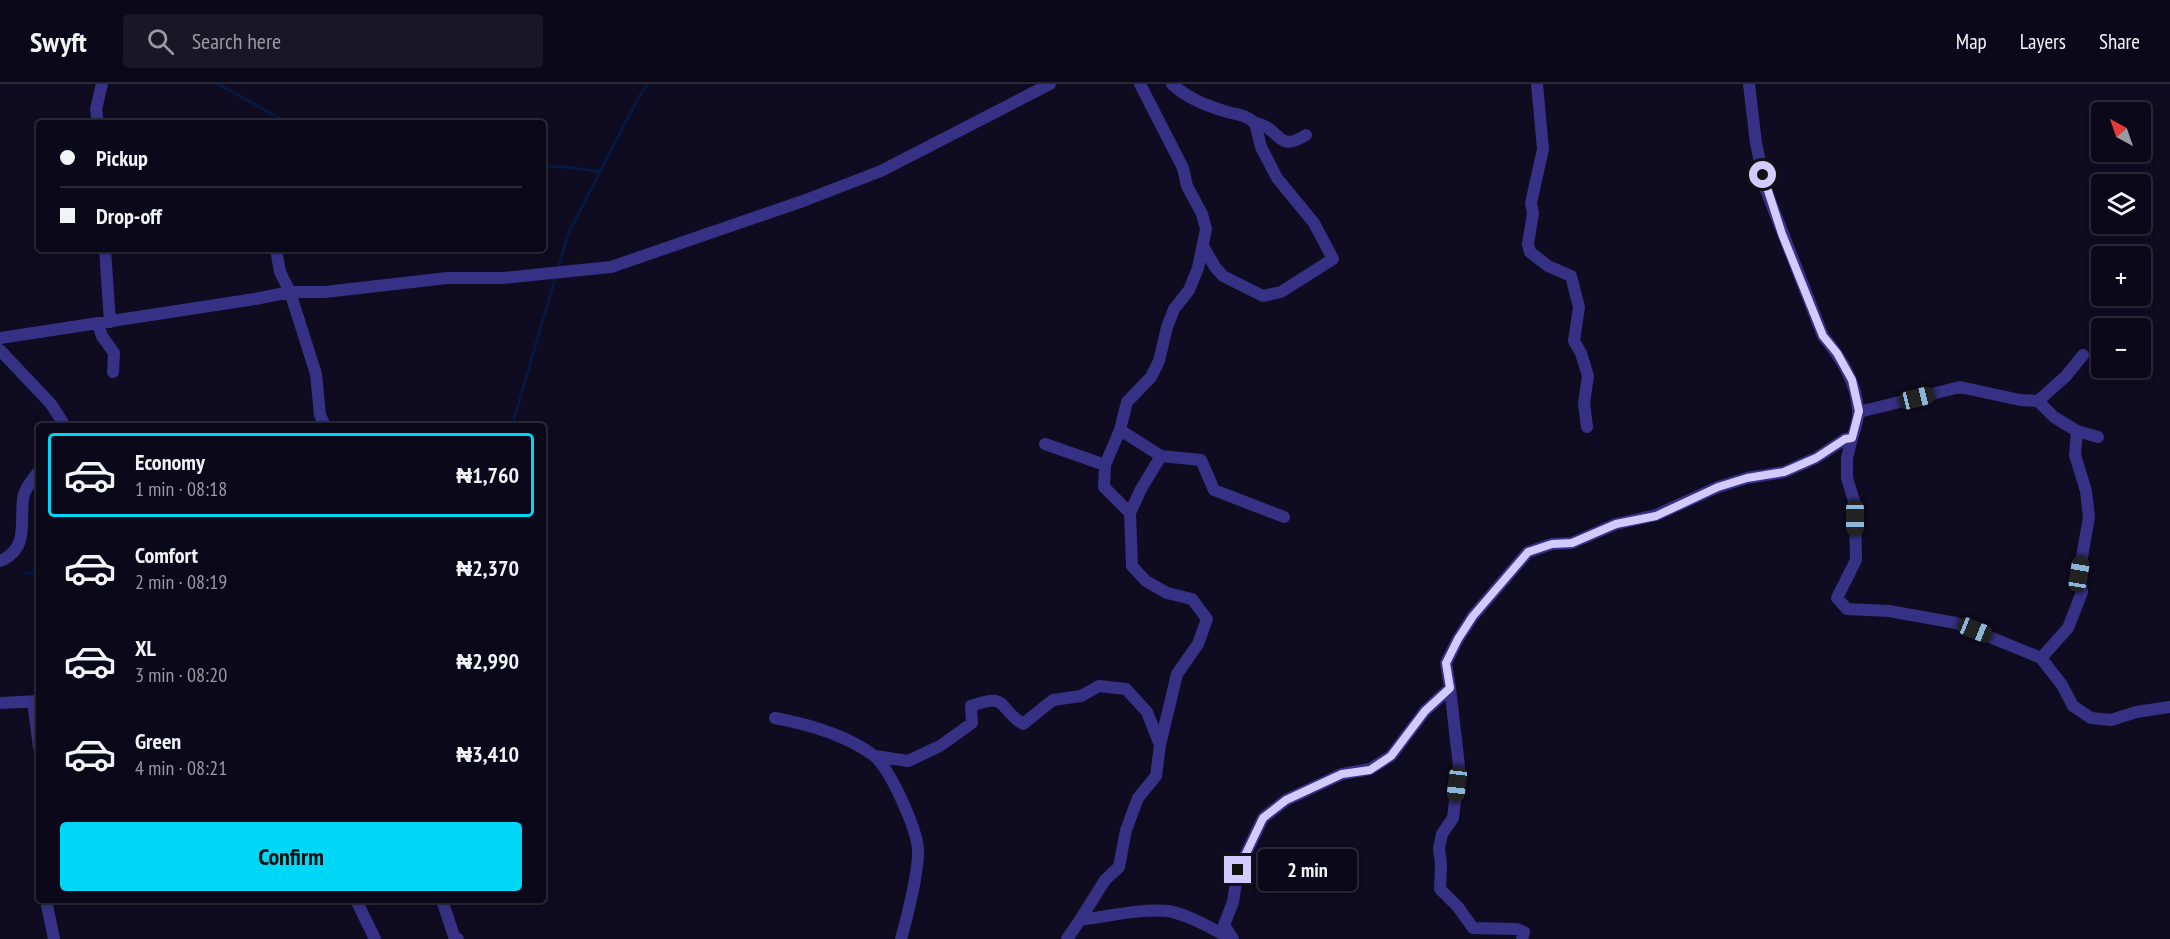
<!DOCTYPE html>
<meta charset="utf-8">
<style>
:root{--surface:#0b0819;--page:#191626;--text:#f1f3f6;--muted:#9a9aa2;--line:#2b2938;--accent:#00d6f6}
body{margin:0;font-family:"PT Sans Narrow",sans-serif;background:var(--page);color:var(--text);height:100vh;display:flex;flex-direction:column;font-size:22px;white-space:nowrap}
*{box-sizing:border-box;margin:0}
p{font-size:20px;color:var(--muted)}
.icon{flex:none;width:33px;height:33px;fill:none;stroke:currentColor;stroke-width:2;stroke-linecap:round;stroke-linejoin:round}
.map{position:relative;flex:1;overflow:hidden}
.panel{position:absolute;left:36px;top:339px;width:510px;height:480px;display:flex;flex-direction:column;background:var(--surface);border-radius:6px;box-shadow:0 3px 9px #0003,0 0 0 2px var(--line)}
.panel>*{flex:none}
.banner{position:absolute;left:36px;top:36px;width:510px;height:132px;border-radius:6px;box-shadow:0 3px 9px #0003,0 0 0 2px var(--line);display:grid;align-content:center;height:132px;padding:0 24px;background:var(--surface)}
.needle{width:39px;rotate:320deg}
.tools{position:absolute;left:2091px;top:18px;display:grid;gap:12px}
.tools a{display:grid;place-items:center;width:60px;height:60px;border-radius:6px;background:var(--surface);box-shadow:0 3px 9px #0003,0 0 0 2px var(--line);font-size:30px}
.end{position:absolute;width:27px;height:27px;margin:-14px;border:8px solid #d3cbff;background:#111;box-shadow:0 0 0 3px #111}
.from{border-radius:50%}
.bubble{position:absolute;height:42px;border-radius:6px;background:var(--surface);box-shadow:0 3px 9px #0003,0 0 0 2px var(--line);font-size:20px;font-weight:800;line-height:42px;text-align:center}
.car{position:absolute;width:18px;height:36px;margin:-18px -9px;border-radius:8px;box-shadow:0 0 4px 2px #0007;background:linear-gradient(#222 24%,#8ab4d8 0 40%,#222 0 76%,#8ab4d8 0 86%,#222 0)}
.banner b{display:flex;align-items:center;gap:21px;height:57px;font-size:22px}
.banner b+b{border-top:2px solid var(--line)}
.banner i{width:15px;height:15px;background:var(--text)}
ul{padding:10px 0 0;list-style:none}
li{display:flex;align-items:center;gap:18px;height:84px;margin:0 12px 9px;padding:0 12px;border:3px solid transparent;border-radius:6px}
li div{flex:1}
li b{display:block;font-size:22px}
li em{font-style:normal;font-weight:800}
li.on{border-color:var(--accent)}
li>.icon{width:54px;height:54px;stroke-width:1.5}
.action{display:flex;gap:12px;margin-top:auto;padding:12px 24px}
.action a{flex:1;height:69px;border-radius:6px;background:var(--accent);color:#111;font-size:24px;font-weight:800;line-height:69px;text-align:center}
header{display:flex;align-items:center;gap:36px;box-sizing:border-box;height:84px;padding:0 30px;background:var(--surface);border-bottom:2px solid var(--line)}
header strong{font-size:28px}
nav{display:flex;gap:33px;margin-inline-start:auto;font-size:21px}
.search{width:420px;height:54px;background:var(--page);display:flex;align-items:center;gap:15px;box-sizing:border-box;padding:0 21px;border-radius:6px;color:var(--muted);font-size:22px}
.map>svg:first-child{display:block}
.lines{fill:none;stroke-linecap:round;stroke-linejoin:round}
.stream{stroke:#051941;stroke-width:3}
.minor{stroke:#373185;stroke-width:12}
.route{stroke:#d3cbff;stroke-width:8}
</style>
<header>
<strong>Swyft</strong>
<div class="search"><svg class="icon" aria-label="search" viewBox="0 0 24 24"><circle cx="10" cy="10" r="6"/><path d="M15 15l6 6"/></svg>Search here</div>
<nav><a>Map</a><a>Layers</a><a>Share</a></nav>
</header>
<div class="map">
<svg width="2170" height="855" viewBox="0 0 2170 855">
<rect width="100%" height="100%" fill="#0f0b21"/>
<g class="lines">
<!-- stream -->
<path class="stream" d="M218 0 288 39
M543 82 567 83 600 88
M558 185 568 150 637 16 647 0
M512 342 556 191
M27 489 39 490"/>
<!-- minor -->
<path class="minor" d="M1172 0C1187 14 1205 21 1224 27 1236 31 1245 30 1255 39L1261 63 1277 94 1314 139 1333 175 1281 208 1263 212 1223 192 1215 183 1203 162
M1537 0 1543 65 1531 119 1533 129 1528 160 1530 168 1548 182 1571 192 1579 223 1574 257 1581 269 1588 292 1584 319 1587 343
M98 39 96 25 102 0
M1255 39C1281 43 1276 70 1306 51
M105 165 110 238
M276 165 280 188 290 208 316 290 320 331 325 342
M98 240 102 252 114 269 113 288
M0 254 255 215 290 208H325L447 194H503L611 183 803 117 881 87 1050 0
M0 266 51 320 65 342
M1859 328 1960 303 2020 316 2038 317
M1120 346 1161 372
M2077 347 2098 353
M1852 354 1847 374V394L1855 420 1856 476 1837 514 1847 525 1889 527 1956 539 2041 574 2062 601 2073 622 2091 634 2111 636 2136 628 2170 623
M1045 360 1105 381 1104 403 1130 429 1132 482 1146 497 1167 509 1192 515 1207 535 1198 560 1177 590 1160 661 1156 692 1138 714 1126 746 1119 783 1105 796 1080 836C1104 833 1144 824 1168 827 1190 831 1212 845 1232 855
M1105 381 1120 346 1127 318 1151 293 1159 277 1167 243 1174 225 1189 206 1198 184 1206 145 1202 130 1187 102 1183 84 1140 0
M1130 429 1141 405 1161 372 1201 376 1214 406 1284 433
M0 477C29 465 20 439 23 415 24 405 33 395 39 387
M2041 574 2068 544 2082 508 2079 490 2089 433 2086 407 2075 371 2077 347 2054 333 2038 317 2066 292 2083 271
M1450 604 1459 682 1453 734 1442 750 1439 764 1441 781 1440 805 1458 823 1473 844 1517 845 1524 848 1522 855
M33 618 39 663
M0 619 39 617
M775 634C807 640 846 651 873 671 890 684 916 743 918 765 919 786 907 834 901 855
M875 672 908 677 940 662 972 639 971 622C1009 608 997 624 1023 640L1053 616 1081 612 1099 602 1126 605 1147 628 1160 661
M46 816 54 855
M356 816 375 855
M442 816 454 852 458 855
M1067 855 1080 836
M1233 855 1224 841 1233 818 1238 786 1263 734 1286 716 1342 690 1370 685 1391 672 1425 627 1450 604 1446 579 1458 555 1473 532 1528 468 1552 460 1572 459 1616 440 1656 431 1718 403 1747 394 1784 388 1816 374 1845 355 1852 354C1855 346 1859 335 1858 326 1856 297 1841 274 1823 252L1766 106 1756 59 1749 0"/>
</g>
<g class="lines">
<!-- route -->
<path class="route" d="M1238 786 1263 734 1286 716 1342 690 1370 686 1391 672 1425 627 1450 604 1446 579 1458 555 1473 532 1528 468 1552 460 1572 459 1616 440 1656 432 1718 403 1747 394 1784 388 1816 374 1845 355 1852 354 1859 327 1852 296 1837 269 1823 252 1782 150 1763 91"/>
</g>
</svg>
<div class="tools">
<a><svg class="needle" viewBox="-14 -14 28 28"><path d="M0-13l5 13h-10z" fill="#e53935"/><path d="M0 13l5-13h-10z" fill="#9a9aa2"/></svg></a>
<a><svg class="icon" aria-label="layers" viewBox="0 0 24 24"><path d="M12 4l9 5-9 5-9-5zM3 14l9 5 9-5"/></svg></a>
<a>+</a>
<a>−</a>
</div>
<i class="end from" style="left:1763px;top:91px"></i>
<i class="end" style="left:1238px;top:786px"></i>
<div class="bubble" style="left:1258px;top:765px;width:99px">2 min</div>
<i class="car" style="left:1917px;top:314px;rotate:76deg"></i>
<i class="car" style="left:1855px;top:434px;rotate:180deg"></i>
<i class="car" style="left:2079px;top:490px;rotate:9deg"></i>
<i class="car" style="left:1975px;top:546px;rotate:112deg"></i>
<i class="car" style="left:1457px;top:700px;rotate:187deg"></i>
<div class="banner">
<b><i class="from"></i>Pickup</b>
<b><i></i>Drop-off</b>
</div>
<section class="panel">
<ul>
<li class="on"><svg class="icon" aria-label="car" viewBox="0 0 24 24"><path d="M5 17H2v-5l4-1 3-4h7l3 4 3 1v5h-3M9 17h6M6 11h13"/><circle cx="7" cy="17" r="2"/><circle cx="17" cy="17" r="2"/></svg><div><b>Economy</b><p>1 min · 08:18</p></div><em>₦1,760</em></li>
<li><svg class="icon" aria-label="car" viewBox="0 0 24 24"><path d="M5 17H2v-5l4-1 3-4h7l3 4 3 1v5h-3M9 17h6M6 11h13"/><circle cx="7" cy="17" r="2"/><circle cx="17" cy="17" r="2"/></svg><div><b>Comfort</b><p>2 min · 08:19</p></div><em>₦2,370</em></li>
<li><svg class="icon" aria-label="car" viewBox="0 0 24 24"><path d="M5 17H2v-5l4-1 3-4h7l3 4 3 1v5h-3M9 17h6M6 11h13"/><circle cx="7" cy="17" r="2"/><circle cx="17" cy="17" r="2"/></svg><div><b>XL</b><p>3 min · 08:20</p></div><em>₦2,990</em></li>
<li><svg class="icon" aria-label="car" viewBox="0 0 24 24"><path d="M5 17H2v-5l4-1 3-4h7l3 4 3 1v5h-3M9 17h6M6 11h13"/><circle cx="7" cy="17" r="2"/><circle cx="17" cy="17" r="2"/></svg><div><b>Green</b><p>4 min · 08:21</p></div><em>₦3,410</em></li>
</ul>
<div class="action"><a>Confirm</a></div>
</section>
</div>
